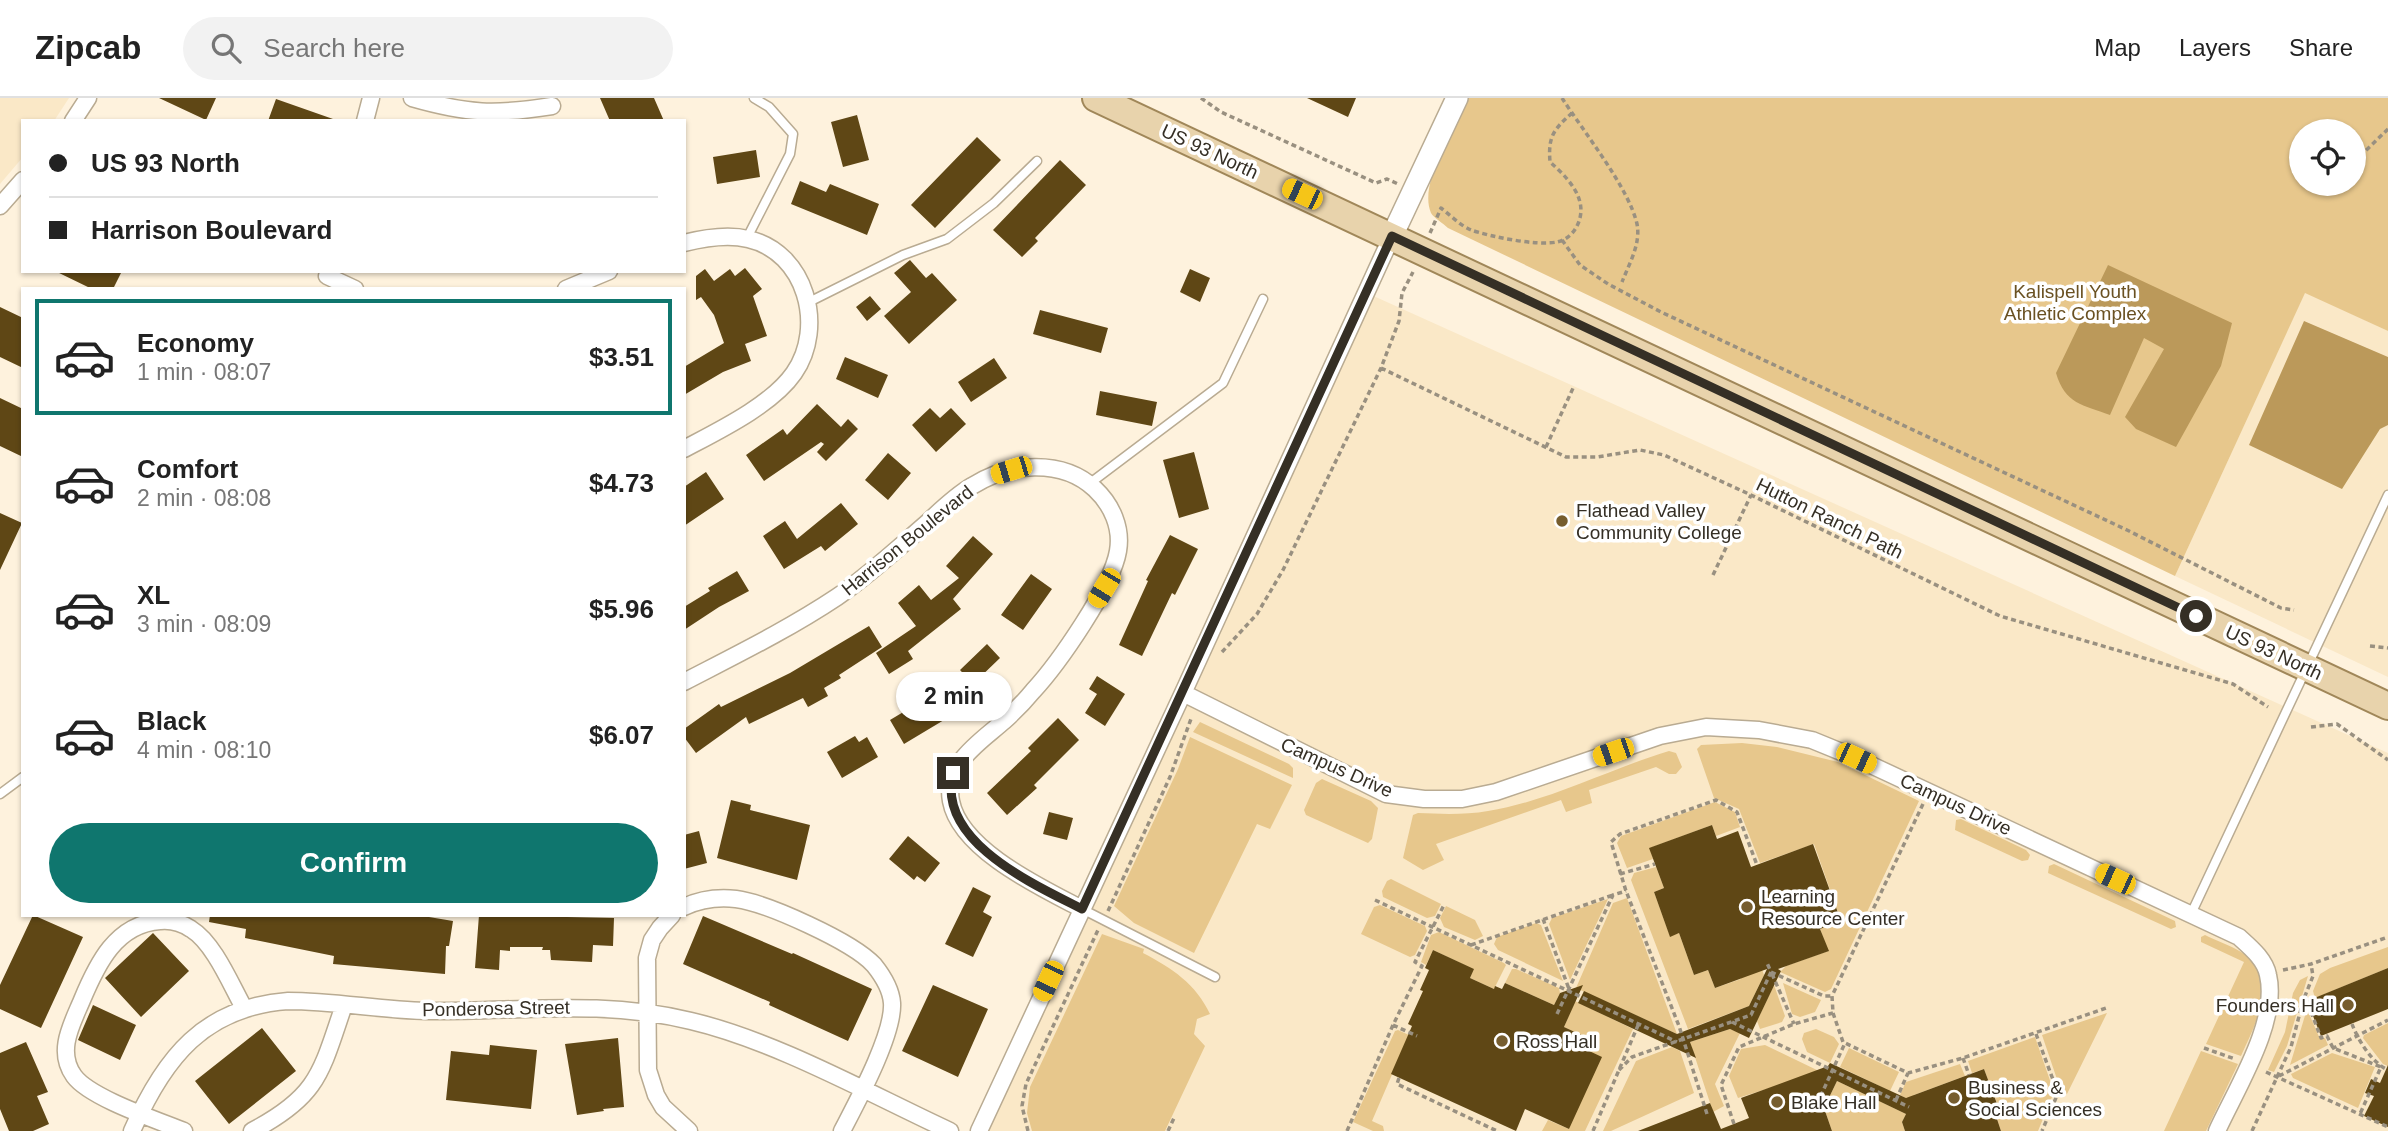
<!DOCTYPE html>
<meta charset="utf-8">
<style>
:root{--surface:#fff;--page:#f2f2f2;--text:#222;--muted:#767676;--line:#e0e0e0;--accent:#0f766e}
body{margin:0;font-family:Arial,sans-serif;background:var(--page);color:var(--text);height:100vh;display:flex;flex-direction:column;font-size:26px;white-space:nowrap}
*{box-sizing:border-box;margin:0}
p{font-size:23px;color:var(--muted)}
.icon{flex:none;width:38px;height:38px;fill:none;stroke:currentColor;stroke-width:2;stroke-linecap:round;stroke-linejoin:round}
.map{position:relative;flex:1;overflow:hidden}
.details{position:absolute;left:21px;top:189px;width:665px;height:630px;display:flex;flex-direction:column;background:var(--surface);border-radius:0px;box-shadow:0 2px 5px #0004}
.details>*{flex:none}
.top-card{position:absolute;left:21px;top:21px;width:665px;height:154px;border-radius:0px;box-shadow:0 2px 5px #0004;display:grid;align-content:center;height:154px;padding:0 28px;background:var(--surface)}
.tools{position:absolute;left:2289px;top:21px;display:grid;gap:14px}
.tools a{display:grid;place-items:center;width:77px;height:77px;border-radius:50%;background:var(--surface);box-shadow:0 2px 5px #0004;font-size:35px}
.end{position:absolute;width:32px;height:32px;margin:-16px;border:9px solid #352f25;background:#fff;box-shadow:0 0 0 4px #fff}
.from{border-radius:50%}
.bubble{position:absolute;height:49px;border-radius:24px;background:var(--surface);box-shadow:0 2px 5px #0004;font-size:23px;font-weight:600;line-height:49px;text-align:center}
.car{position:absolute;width:21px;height:42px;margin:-21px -10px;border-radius:9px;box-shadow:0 0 5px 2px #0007;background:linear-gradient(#f5c518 24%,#345 0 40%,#f5c518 0 76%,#345 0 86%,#f5c518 0)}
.top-card b{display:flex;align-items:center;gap:24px;height:66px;font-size:26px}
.top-card b+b{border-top:2px solid var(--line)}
.top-card i{width:18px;height:18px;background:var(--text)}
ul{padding:12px 0 0;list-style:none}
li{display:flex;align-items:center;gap:21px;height:116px;margin:0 14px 10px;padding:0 14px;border:4px solid transparent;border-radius:0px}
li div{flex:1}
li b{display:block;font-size:26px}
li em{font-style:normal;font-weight:600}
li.selected{border-color:var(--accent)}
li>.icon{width:63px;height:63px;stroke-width:1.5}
.button{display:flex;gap:14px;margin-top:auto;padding:14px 28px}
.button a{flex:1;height:80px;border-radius:42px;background:var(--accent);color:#fff;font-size:28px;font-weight:600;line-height:80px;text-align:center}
header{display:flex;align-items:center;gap:42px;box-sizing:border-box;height:98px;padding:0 35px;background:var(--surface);border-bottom:2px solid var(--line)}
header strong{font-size:33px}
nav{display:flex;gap:38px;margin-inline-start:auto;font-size:24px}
.search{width:490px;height:63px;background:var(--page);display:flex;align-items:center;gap:18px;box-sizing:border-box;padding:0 24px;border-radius:38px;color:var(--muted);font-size:26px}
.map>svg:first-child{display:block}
.built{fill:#fae8c7}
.green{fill:#e7c78c;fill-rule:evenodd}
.water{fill:#bb995a}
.building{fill:#5f4715}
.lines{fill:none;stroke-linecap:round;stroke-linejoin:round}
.service-casing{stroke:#b9ab92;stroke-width:11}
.minor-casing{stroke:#b9ab92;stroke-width:19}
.tertiary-casing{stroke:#b9ab92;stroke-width:24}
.primary-casing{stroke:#a08759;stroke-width:30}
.path{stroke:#999080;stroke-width:3.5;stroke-dasharray:5 3.5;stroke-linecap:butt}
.service{stroke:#fff;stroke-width:8}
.minor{stroke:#fff;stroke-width:16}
.tertiary{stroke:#fff;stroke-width:21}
.primary{stroke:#e8d3ac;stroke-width:26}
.route{stroke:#352f25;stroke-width:9}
.poi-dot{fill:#765d2e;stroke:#fff;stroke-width:2.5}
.labels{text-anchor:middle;stroke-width:7;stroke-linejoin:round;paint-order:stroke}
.street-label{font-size:19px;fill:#352f25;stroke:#fff}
.park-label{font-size:19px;fill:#6a5122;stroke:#fff}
.poi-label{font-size:19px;fill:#352f25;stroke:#fff;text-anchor:start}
</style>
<header>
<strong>Zipcab</strong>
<div class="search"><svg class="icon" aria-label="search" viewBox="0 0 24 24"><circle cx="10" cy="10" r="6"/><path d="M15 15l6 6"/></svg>Search here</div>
<nav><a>Map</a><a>Layers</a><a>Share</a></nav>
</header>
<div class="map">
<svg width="2388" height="1033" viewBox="0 0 2388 1033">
<rect width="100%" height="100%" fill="#fef2dd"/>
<!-- built -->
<path class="built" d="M0 0H69L54 23H23V59L0 86Z
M1358 191 2388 655V1033H972Z
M2305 194 2388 233V579L2175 478Z"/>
<!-- green -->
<path class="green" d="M1468 0H2388V233L2305 195 2175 478 1448 130C1443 125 1434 120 1431 115 1418 86 1455 27 1468 0ZM2301 33H2354V86H2301Z
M1200 624 1289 666 1293 670V680L1193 634Z
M1190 639 1292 687 1270 731 1257 726 1194 855 1134 825 1114 808 1178 671Z
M1742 645 1777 649 1838 664 1919 703 1831 891 1825 894 1780 874 1786 868 1828 853 1820 831 1841 823 1814 746 1760 765 1739 711 1714 700 1697 651 1701 647Z
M1669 653 1676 655 1682 669 1676 676H1669L1656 669 1589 692 1592 705 1566 714 1561 702 1436 746 1444 762 1423 772 1403 760 1413 717 1418 715C1441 716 1465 717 1488 713 1550 703 1609 671 1669 653Z
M1322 681 1371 703 1378 710 1372 741 1368 745 1306 717 1304 712 1316 685Z
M1715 704 1735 714 1740 729 1716 738 1712 727 1650 750 1653 761 1627 770 1617 745 1621 738Z
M1961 721 2026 752 2030 757 2028 762 2022 763 1955 732 1956 722Z
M2054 766 2175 823 2176 829 2171 831 2048 775 2049 768Z
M1656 769 1664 790 1654 794 1670 838 1679 835 1694 877 1708 872 1715 890 1741 881 1735 863 1761 868 1764 877 1749 908 1688 931 1631 782 1634 775Z
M1391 781 1441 806 1435 818 1427 820 1383 799 1382 793 1387 783Z
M1627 800 1677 936 1576 890 1613 805Z
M1608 801 1570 882 1549 826 1552 820Z
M1380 807 1425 828 1427 833 1415 857 1410 859 1361 836 1374 809Z
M1446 808 1475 822 1483 838 1475 842 1444 829 1440 820Z
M1536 825 1541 827 1563 883 1498 852 1494 846 1497 839Z
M1439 834 1504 865 1506 867 1494 891 1470 880 1473 871 1433 852 1426 867 1421 864 1431 837Z
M1102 836 1144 851 1143 855C1172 870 1196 886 1210 916L1197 921 1194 936 1205 948 1165 1033H1032L1027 1015 1030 989Z
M2205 837C2217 843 2230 847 2241 854 2281 879 2255 927 2241 958L2206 946 2244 864 2201 844V839Z
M2388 849V870L2315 900 2313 893 2320 876 2330 870Z
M1512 871H1516L1559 890 1560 895 1554 907 1505 885Z
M2308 878 2287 948 2274 974 2268 972 2285 934 2293 895 2300 882Z
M1783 885 1821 902 1815 914 1800 919 1792 916Z
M1774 887 1785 918 1782 924 1760 931 1757 923Z
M1575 903 1633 931 1585 1033H1542L1548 1022 1569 1031 1585 951 1590 942 1564 929Z
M2307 911 2320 941 2325 940 2328 947 2290 967Z
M2107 915 2067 996 2061 993 2042 937Z
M2388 925V968L2383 966 2363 940 2364 937Z
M1730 931 1740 935 1715 986 1724 1008 1713 1014 1690 944Z
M1816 931 1834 939 1839 946 1830 965 1807 954 1802 941 1804 935Z
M1398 932 1409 937 1372 1023 1383 1028 1384 1033H1373L1353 1024 1395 933Z
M2035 939 2054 994 2038 1033H2001L1997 1021 2002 1018 1984 971 1972 975 1968 963Z
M1765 947 1821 974 1738 1000 1729 978 1741 951Z
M1672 949 1680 953 1694 995 1611 1033H1603L1636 963Z
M1849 950 1899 974 1890 993 1840 969Z
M2201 953 2238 966 2206 1033H2164Z
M2332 955 2375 969 2358 1010 2293 980 2291 976 2293 975Z
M1960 966 1965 978 1914 997 1911 1003 1900 997 1906 984Z
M1837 983 1906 1016 1902 1024 1905 1033H1832L1824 1010Z"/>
<!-- water -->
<path class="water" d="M2108 167 2232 225 2221 268 2176 349 2136 331 2125 319 2164 251 2144 240 2110 317C2083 307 2065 306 2056 275Z
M2304 223 2388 259V327L2380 331 2342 391 2249 347Z"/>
<!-- building -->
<path class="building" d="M159 0H216L206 22Z
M600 0H654L664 23H610Z
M1307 0H1356L1348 19Z
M276 1 333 21 332 23H268Z
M857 17 869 62 843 69 831 24Z
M977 39 1001 62 935 130 911 107Z
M756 52 760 79 717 86 713 59Z
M1060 62 1086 87 1035 140 1038 143 1022 159 993 132Z
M800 83 826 94 830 86 879 106 867 137 791 106Z
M910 162 926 180 932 175 957 202 909 246 884 218 911 194 894 175Z
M745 170 762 191 753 198 767 238 745 246 751 263 723 274 684 297V269L724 245 714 217 701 199 696 202V178L705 171 714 183 730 171 735 178Z
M1190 171 1210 180 1200 204 1180 194Z
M55 173H122L113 191H92Z
M870 198 881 211 867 223 856 209Z
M0 209 23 220V270L0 259Z
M1040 212 1108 230 1101 255 1033 236Z
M845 259 888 277 878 300 836 281Z
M994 260 1007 280 971 304 958 284Z
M1100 293 1157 304 1152 328 1096 317Z
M0 300 23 311V359L0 348Z
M817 306 841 329 848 321 858 331 826 363 817 354 824 346 821 344 764 383 746 357 783 331 787 337Z
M930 310 940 320 951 310 966 326 936 354 912 327Z
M1194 354 1209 411 1179 420 1163 362Z
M888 355 911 375 888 402 865 382Z
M706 374 724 401 684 428V389Z
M841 405 858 426 825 453 821 448 784 471 763 438 785 423 797 441Z
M0 415 22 425 0 472Z
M1170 437 1198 451 1175 497 1172 495 1142 558 1119 547 1148 483 1146 482Z
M973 438 993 456 953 501 961 511 908 553 913 561 889 576 876 555 916 528 898 505 919 487 931 502 959 480 946 468Z
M737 473 749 493 719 509 684 532V509L710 493 708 490Z
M1031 476 1052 491 1023 532 1001 517Z
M869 528 882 549 839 577 841 580 824 590 828 598 808 609 803 600 749 626 746 619 696 655 684 639V631L719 606 721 609 790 575Z
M987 546 1000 560 973 586 960 572Z
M1097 578 1125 596 1105 628 1085 615 1097 596 1089 591Z
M930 598 944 622 904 646 890 622Z
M1058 620 1079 642 1034 687 1037 690 1007 717 987 695 1031 653 1028 650Z
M855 638 859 644 867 639 878 659 842 680 827 654Z
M731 702 751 707 750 712 810 727 797 782 717 760Z
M1049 714 1073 720 1067 742 1043 736Z
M1712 727 1717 741 1738 733 1751 769 1813 746 1841 823 1820 831 1829 853 1778 871 1781 873 1749 940 1730 931 1690 944 1696 960 1578 905 1584 893 1677 936 1749 908 1767 871 1715 890 1708 872 1694 877 1679 835 1670 839 1654 794 1664 790 1649 750Z
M699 733 707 765 684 771V737Z
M908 738 940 765 925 784 917 778 914 782 889 761Z
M973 789 991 798 983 814 992 819 973 859 945 846Z
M33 817 83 839 41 930 0 911V887Z
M210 817H417L453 823 449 848H446L445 876 333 866 334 858 245 840 246 831 209 824Z
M479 817 614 820 613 848 593 847 592 864 551 862 550 852H542L543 849H510V853L500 852 499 872 475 870Z
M703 818 792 856 793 855 872 891 848 943 769 907 770 904 683 866Z
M153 835 189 873 141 919 105 880Z
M1433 852 1474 871 1470 880 1494 891 1495 888 1502 891 1505 885 1554 907 1560 895 1583 887 1564 929 1590 941 1585 951 1602 959 1569 1031 1525 1011 1516 1033 1391 976 1412 928 1408 926 1423 893 1420 892 1429 872 1425 870Z
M2388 870V911L2321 938 2307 903Z
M933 887 988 911 958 979 902 953Z
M93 907 136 927 120 962 78 942Z
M262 930 296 973 229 1026 195 983Z
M618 940 624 1009 603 1011 604 1013 577 1017 565 946Z
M26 944 48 994 37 998 49 1026 33 1033H9L0 1011V955Z
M490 947 537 952 531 1011 446 1002 451 953 489 957Z
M1830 965 1906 1000 1984 971 2002 1019 1997 1021 2001 1033H1905L1902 1024 1906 1016 1837 983 1824 1010 1832 1033H1638L1710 1005 1721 1031 1749 1020 1741 1000 1828 968Z
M2388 967V1029L2364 1018 2374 998 2365 995 2371 981 2380 985Z"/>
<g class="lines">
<!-- service casing -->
<g class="service-casing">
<path id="service" d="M747 140 790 56 793 36 769 9 754 0
M807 205 903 157 947 141 994 105 1037 63
M1089 386 1223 285 1263 201
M0 696 23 679
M1082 811 1215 879
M2191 816 2388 397"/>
</g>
<!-- minor casing -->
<g class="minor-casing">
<path id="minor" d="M412 0C468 16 495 17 552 8
M73 23 88 0
M365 23 371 0
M0 108 23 82
M684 145C704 140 728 136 748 141 806 154 826 229 794 275 772 307 718 333 684 351
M327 178 355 191
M566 191 609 173
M684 584C736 557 789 531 837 499 869 477 898 450 927 425 941 412 955 398 972 388 1008 365 1062 360 1095 391 1112 407 1122 430 1118 453 1112 489 1058 566 1033 593 1024 604 1014 614 1004 623 980 644 944 666 951 703 960 752 1042 790 1082 811
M1183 595 1386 696 1424 701H1462L1496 694 1660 638 1706 629 1759 632 1812 642 1856 660 2239 839C2250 849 2265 861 2268 877 2279 924 2236 991 2217 1033
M684 809C701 801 718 799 736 801 767 805 853 844 874 867 882 877 891 891 892 905 894 936 857 1004 842 1033
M672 817 660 830 652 842 647 860 648 972 656 997 663 1009 689 1033
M132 1033C164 960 204 909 288 903 334 903 380 912 426 913 519 914 599 901 691 923 776 943 870 996 950 1033
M184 1033C157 1022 90 1000 74 978 56 953 72 926 82 902 97 866 116 826 160 823 170 822 182 825 191 831 214 845 231 887 244 910
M252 1033C319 998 321 974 344 907
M979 1033 1183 595 1392 138"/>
</g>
<!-- tertiary casing -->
<g class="tertiary-casing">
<path id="tertiary" d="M1392 138 1457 0"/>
</g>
<!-- primary casing -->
<g class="primary-casing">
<path id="primary" d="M1096 0 2388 608"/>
</g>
<!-- path -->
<path class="path" d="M1201 0 1221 14 1376 85 1387 81 1398 86
M1562 0C1583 33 1629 90 1637 126 1641 146 1629 166 1622 184
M2354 64 2388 31
M1430 135 1441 110C1450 117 1461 128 1471 132 1492 139 1536 148 1557 144 1566 142 1573 136 1577 128 1590 102 1568 80 1550 64 1548 39 1553 32 1572 15
M1562 142 1580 167 1608 186 1661 214 2127 432 2281 510 2294 512
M1381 270 1566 359H1597L1640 352 1664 357 1751 397 2000 518 2233 586 2268 609
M1546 349 1574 288
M1713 477 1751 397
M2370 548 2388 550
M1222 554 1257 516 1283 472 1381 270 1399 223 1402 195 1413 174
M2311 629 2337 626 2388 662
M1923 706 1832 898 1833 915 1843 944 1908 975 1963 960 2109 909
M1620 776 1655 766
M1375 802 1677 944
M1108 813 1170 679 1192 618
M1543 821 1569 891
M1471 847 1613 797
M2283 872 2311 866 2388 839
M1771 874 1824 898H1832
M1772 876 1794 926
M2305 898 2321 940 2327 938 2333 950 2381 969 2360 1016
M1557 916 1613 797 1626 793
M1732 924 1909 1009
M2352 926C2358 942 2372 965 2388 972
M1393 927 1417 938
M2036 936 2058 995 2042 1033
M2204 950 2235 961
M1963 960 1969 977
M1619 972 1632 959 1751 917 1771 874 1767 865
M2266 974 2388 1029
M2279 978 2388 922
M1399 980 1397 986 1497 1033
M1896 1002 1908 975
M1817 1006 1845 945
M1707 1016 1679 928 1626 793 1611 744 1620 736 1716 702 1737 714 1757 767
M1734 1026 1721 987 1739 949 1794 926 1833 915
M1028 1033 1022 1008 1026 986 1098 832
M1168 1033 1174 1020
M1347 1033 1393 927 1422 868 1415 864 1444 807
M1593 1033 1639 925
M2252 1033 2291 949 2303 903 2313 878 2311 866"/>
<!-- service -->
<use href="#service" class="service"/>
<!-- minor -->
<use href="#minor" class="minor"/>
<!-- tertiary -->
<use href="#tertiary" class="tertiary"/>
<!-- primary -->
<use href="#primary" class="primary"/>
</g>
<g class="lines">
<!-- route -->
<path class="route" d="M953 675C936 743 1033 786 1082 811L1392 138 2196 518"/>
</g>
<!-- markers -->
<g class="poi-dot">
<circle cx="1562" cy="423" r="7"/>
<circle cx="1747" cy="809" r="7"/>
<circle cx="2348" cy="907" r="7"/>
<circle cx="1502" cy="943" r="7"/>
<circle cx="1954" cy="1000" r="7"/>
<circle cx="1777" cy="1004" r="7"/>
</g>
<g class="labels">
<!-- street labels -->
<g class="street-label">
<text transform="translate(1210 53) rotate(25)" y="7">US 93 North</text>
<text transform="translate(1830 420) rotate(26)" y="7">Hutton Ranch Path</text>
<text transform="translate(907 442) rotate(-39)" y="7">Harrison Boulevard</text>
<text transform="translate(2274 554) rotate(25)" y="7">US 93 North</text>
<text transform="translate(1337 669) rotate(24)" y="7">Campus Drive</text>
<text transform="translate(1956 706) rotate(25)" y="7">Campus Drive</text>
<text transform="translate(496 910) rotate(-1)" y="7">Ponderosa Street</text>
</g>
<!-- park labels -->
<g class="park-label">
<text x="2075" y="200">Kalispell Youth<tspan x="2075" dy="22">Athletic Complex</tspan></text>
</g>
<!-- poi labels -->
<g class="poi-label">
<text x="1576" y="419">Flathead Valley<tspan x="1576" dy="22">Community College</tspan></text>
<text x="1761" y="805">Learning<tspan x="1761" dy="22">Resource Center</tspan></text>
<text x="2334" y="914" text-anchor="end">Founders Hall</text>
<text x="1516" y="950">Ross Hall</text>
<text x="1968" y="996">Business &amp;<tspan x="1968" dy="22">Social Sciences</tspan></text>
<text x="1791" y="1011">Blake Hall</text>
</g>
</g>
</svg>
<div class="tools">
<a><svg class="icon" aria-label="locate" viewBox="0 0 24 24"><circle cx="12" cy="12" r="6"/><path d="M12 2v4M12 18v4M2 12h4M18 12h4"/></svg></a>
</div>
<i class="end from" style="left:2196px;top:518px"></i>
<i class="end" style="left:953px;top:675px"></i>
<div class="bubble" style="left:896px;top:574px;width:116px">2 min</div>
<i class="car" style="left:1302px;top:96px;rotate:295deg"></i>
<i class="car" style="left:1011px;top:372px;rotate:253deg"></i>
<i class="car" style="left:1104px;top:490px;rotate:211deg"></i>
<i class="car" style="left:1613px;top:654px;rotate:251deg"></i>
<i class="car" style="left:1856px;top:660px;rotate:115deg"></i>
<i class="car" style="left:2115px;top:781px;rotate:295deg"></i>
<i class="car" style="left:1048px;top:883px;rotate:205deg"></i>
<div class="top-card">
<b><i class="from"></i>US 93 North</b>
<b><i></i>Harrison Boulevard</b>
</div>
<section class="details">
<ul>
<li class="selected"><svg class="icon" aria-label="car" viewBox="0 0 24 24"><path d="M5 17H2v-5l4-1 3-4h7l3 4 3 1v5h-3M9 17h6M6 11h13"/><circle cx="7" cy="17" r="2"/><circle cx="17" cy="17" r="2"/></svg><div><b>Economy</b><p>1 min · 08:07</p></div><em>$3.51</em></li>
<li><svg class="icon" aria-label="car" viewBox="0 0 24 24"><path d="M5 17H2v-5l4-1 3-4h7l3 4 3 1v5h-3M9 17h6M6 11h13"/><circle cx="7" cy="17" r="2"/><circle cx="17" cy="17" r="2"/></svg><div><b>Comfort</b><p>2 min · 08:08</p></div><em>$4.73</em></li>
<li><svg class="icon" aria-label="car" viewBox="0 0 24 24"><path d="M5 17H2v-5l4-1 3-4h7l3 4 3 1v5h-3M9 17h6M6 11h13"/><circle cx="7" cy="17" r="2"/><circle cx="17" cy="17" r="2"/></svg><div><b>XL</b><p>3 min · 08:09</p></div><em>$5.96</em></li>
<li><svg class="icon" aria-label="car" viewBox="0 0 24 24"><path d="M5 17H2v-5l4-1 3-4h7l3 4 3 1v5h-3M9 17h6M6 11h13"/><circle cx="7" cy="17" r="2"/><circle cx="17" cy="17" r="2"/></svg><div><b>Black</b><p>4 min · 08:10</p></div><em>$6.07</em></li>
</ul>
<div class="button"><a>Confirm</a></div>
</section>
</div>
